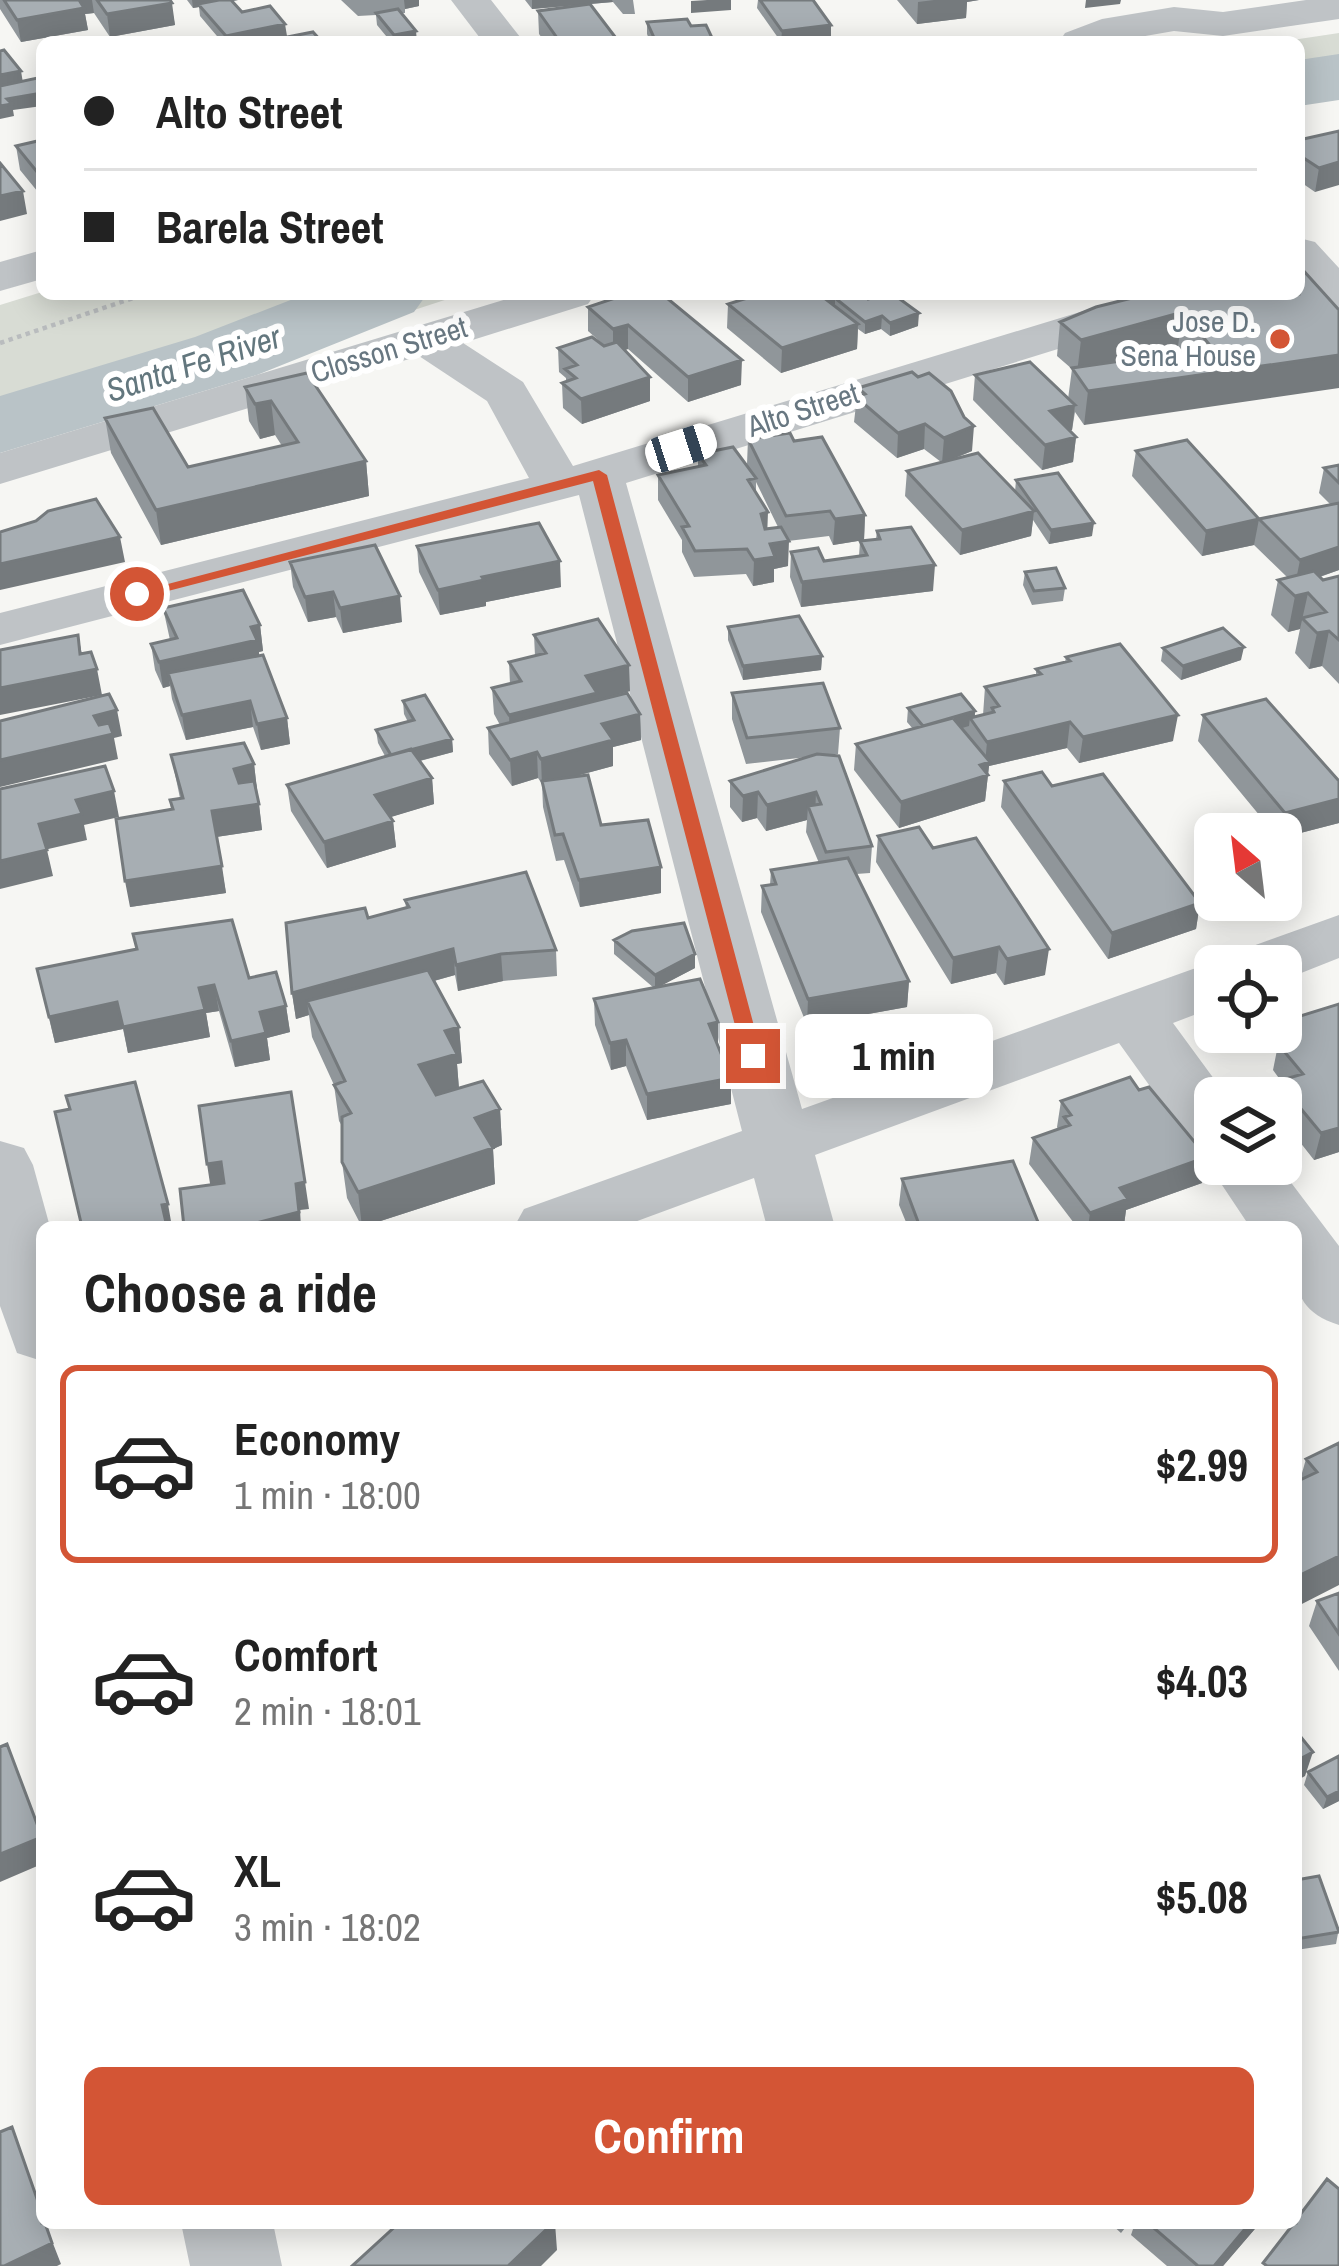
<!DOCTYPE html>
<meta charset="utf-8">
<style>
:root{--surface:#fff;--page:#f2f2f2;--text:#222;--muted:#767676;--line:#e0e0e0;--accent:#d35535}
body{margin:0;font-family:"Archivo Narrow",sans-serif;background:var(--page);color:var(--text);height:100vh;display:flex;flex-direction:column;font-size:45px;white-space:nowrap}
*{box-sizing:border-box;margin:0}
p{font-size:39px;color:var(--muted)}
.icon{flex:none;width:66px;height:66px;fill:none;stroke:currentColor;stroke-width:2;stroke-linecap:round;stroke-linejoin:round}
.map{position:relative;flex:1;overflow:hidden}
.side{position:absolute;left:36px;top:1221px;width:1266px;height:1008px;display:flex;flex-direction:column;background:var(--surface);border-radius:18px;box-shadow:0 6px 30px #0003}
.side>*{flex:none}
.top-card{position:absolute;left:36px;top:36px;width:1269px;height:264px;border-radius:18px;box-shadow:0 6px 30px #0003;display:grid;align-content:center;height:264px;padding:0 48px;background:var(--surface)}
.needle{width:78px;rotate:332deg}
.tools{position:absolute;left:1194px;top:813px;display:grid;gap:24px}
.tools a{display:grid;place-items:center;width:108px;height:108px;border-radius:18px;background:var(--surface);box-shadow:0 6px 30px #0003;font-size:60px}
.end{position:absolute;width:54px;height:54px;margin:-27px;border:15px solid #d35535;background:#fff;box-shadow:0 0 0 6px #fff}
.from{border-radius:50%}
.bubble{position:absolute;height:84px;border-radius:18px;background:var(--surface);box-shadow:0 6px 30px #0003;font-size:39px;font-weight:700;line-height:84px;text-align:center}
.car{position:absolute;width:36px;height:72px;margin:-36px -18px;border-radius:15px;box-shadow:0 0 9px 3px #0007;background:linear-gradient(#fff 24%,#345 0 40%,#fff 0 76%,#345 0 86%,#fff 0)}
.top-card b{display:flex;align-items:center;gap:42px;height:114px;font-size:45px}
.top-card b+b{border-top:3px solid var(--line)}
.top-card i{width:30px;height:30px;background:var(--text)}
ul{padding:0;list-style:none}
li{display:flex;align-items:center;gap:36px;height:198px;margin:0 24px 18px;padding:0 24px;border:6px solid transparent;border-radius:18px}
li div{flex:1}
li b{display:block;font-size:45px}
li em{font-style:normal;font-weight:700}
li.on{border-color:var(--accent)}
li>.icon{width:108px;height:108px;stroke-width:1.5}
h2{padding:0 48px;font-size:54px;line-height:144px}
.button{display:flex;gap:24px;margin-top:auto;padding:24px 48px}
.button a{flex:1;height:138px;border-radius:18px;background:var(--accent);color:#fff;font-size:48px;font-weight:700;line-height:138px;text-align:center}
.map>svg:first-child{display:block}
.green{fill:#d8dcd4}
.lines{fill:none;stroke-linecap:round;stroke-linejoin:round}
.river{fill:#b9c3c7;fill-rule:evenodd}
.path{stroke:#b9bcbe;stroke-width:4.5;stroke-dasharray:4.5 4.5;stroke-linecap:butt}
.minor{fill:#bfc3c6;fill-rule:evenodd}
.wall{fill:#90969a;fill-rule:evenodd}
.shaded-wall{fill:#757a7d}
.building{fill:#a7aeb3;stroke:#757a7d;stroke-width:3}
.route{fill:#d35535}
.poi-dot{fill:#d35535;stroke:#fff;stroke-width:4.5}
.labels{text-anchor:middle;stroke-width:12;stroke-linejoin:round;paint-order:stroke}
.far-poi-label{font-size:30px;fill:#687781;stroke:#fff;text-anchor:end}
.far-street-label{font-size:30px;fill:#687781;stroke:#fff}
.far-water-label{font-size:33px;font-style:italic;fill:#63777e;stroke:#fff}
</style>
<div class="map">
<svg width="1339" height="2266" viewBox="0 0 1339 2266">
<rect width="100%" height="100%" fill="#f6f6f3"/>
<!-- green -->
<path class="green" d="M1339 33V94L1299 100V42H1279Z
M42 292V294H463L0 446V305Z"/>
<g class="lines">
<!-- river -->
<path class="river" d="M1339 54V100L1299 106V60Z
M306 294H427L414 312 257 375 0 453V396L195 337Z"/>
<!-- path -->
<path class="path" d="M0 343 145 294"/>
<!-- minor -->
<path class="minor" d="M451 0H491L524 42H483Z
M1306 0H1339V19L1223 36 1174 31 1111 42H1059L1065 33 1102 19 1174 7 1223 12Z
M1299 238 1315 242 1339 268V309L1323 305 1299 279Z
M42 250V279L0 291V262Z
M523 294H595L588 304 463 343 523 382 573 466 1139 294H1210L1203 304 626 483 802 1109 1193 969 1215 963 1227 966H1215V1007L1173 1023 1228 1098H1215V1164H1277L1339 1246V1325C1286 1308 1296 1274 1296 1227H1250L1208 1164 1215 1152 1192 1145 1119 1043 815 1155 835 1227H767L754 1178 621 1227H514L524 1209 742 1131 579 495 0 645V613L529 478 487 401 419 356 0 484V453Z
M1339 915V958L1281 981V966H1230L1239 951Z
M0 1141 24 1148 33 1165 50 1227H42V1361L17 1353 0 1306Z
M181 2223H273L282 2266H190Z"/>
</g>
<!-- wall -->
<path class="wall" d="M0 0H170L175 25 110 37 94 13 85 14 88 30 21 42 0 9Z
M187 0H238L232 1 242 12 287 36 256 42H222L200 16 199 7 193 8Z
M341 0H419V6L405 9V13H402L417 42H391L377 25 376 15 358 16Z
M525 0H633L635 14H623L613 2 590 4 619 42H545L539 34 538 11 590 4 532 9Z
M758 0H813L831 36 781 42 757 8Z
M897 0H979L967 2 966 18 917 24Z
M647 22 691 26 714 42H650L647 34Z
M1339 131 1315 192 1299 181V140Z
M42 140V197L20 170 16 146Z
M627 294 741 385 688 402 628 349 624 350 650 377V401L582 424 563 408 562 383 566 382V378L559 372 558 348 605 346 588 331V307Z
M866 297 918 326 890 336 881 329 865 334 858 329 857 349 781 373 727 328 728 304Z
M1096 307 1339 310 1084 425 1075 412 1072 430 1070 431 1076 437 1073 462 1042 470 973 400 975 375 1068 399 1072 369 1057 356 1060 322ZM1178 346 1183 352 1125 360Z
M912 372 972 451 951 460 1015 492 1016 480 1092 536 1049 544 1033 520 1031 536 960 555 905 496 907 471 941 462 924 449 897 458 854 422 858 388Z
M307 373 366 461 369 496 161 545 111 453 105 418 188 467 282 446 275 435 260 439 249 421 245 387Z
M748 439 794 441 865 515 864 540 833 545 829 536 788 541V566L774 569V582L753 586 746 574 694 577 682 552V540L658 500V475L698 467V454L750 470 747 464ZM756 482 778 527 767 529 756 493Z
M1136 451 1259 519 1331 505 1319 493 1324 468 1339 465V570L1320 577 1323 580 1339 576V684L1322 666 1309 669 1295 653 1300 629 1288 632 1271 615 1278 580 1287 577 1254 545 1202 556 1132 476Z
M877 531 933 591 801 607 790 577 791 552 824 561 859 556 860 541 876 539Z
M417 546 561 587 486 602V606L440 615 419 572Z
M290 562 402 622 343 633 336 617 308 622 293 587Z
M1025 572 1065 588 1063 601 1032 605 1023 585Z
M163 608 260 625 263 651 259 652V656L287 718 290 744 261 750 253 727 186 740 172 699 170 686 163 688 155 670 151 644 170 640Z
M728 627 822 656 821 670 743 680 728 640Z
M534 635 630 691 597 700 640 714 641 740 613 747V766L569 778 601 825 661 893 580 907 564 860 556 861 543 807 542 784 538 778 512 786 489 754 488 728 500 725 494 714 492 688 510 684 509 662 535 656Z
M1163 648 1241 660 1181 680 1161 661Z
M1066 657 1173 741 1079 763 1067 748 989 766 985 801 899 828 854 770 856 744 913 729 907 722 908 708 975 711V717L983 715 985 687 1036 675V669L1065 662Z
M732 693 840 728 838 754 829 755 872 846 870 873 856 874 909 981 907 1007 807 1025 761 912 762 886 770 885 771 870 819 863 806 832 807 820 766 831 757 818 742 822 730 807V781L807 757 746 764 732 719Z
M403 701 452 739 453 752 420 761 432 778 434 804 390 817 393 821 396 847 327 868 291 811 287 785 385 756 378 743 376 730 408 722 404 714Z
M1203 715 1339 781V823L1281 838V834H1275L1198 741Z
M171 755 254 764 262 830 216 837 226 893 130 907 171 810 170 800 180 798Z
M1004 781 1052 786 1200 903 1196 929 1108 959 1001 807Z
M878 836 933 848 1045 975 1004 985 996 973 951 984 876 862Z
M405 900 556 950 557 976 503 981 458 991 455 975 434 981 459 1027 462 1063 457 1064 459 1088 500 1109 502 1145 493 1149 495 1184 362 1227 347 1198 342 1162V1126L339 1121 334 1085 312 1037 309 1015 296 1019 292 993 368 918 406 908Z
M133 934 249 978 286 1006 290 1032 267 1038 270 1060 235 1067 219 1011 206 1013 210 1037 128 1053 123 1029 55 1043 37 969 136 949Z
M614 940 695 954V968L660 986 718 1045 731 1104 647 1120 626 1066 611 1070 595 1025 594 999 654 988 614 954Z
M1339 1004V1152L1314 1160 1281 1118V1098H1275L1278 1081H1281L1273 1070 1277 1050 1275 1048 1279 1032H1281V1022Z
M1139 1090 1202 1183 1126 1210 1124 1225 1119 1227H1077L1029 1164 1033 1138 1058 1129 1057 1127 1061 1101Z
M902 1179 1040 1227H908L899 1205Z
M1339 1443 1296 1607 1300 1480 1306 1459Z
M1339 1593V1671L1309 1626 1317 1601Z
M1308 1772 1339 1801 1323 1809 1304 1785Z
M1296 1880 1339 1928 1336 1944 1296 1950Z
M1110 2223H1129L1121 2233Z
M1135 2223H1260L1223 2266H1167L1131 2235Z"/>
<!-- shaded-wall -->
<path class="shaded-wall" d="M75 0H92L94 13 85 14 88 30 21 42 17 20Z
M192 0H238L201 7 198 4 199 7 193 8Z
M404 0H419V6L405 9Z
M532 0H612L613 2 532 9Z
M707 0H731V10L691 13V1Z
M934 0H979L967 2 966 18 917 24 918 2Z
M1086 0H1121L1120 4 1085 8Z
M172 3 175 25 110 37 107 14Z
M285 24 287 36 256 42H227L226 36Z
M831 25V36L781 42 782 31Z
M416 31 417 42H395L394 35Z
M21 71 23 83 0 88V75Z
M42 93V106L13 110 14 116 0 119V106L7 99Z
M1339 162V185L1315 192 1319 168Z
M23 191 27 214 0 221V196Z
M809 294H877L842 303 835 298V304L808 310Z
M1183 312 1178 346 1077 373 1081 340Z
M919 313 918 326 890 336V323Z
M882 316 881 329 865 334V322Z
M858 324 857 349 781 373 782 348Z
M628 325V349L613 354V329Z
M1339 355V388L1084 425 1088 391Z
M742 360 741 385 688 402V377Z
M650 377V401L582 424 581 399Z
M271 401 275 435 260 439 255 404Z
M1075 405 1072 430 1047 436 1050 411Z
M925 424 924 449 897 458 898 433Z
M974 426 972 451 942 463 944 438Z
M1076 437 1073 462 1042 470 1045 445Z
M366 461 369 496 161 545 156 510Z
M1034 511 1031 536 960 555 962 530Z
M768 512 767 538 761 514Z
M865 515 864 540 833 545 835 519Z
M1259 519 1254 545 1202 556 1206 531Z
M1094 523 1092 536 1049 544 1051 530Z
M120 537 125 562 0 590V564Z
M789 541 788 566 774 569V582L753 586 754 560 770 544Z
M1339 547V570L1295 585 1300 560Z
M560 561 561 587 486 602V606L440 615 438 590 482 577Z
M935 565 933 591 801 607 802 582Z
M333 592 336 617 308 622 305 597Z
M1308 593 1300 629 1288 632 1295 596Z
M400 596 402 622 343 633 340 608Z
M260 625 263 651 259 652 260 666 168 673 170 686 163 688 159 662Z
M1329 631 1322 666 1309 669 1317 633Z
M78 635 83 660 97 669 102 695 0 715V688L80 654Z
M1244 647 1241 660 1181 680 1183 666Z
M822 656 821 670 743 680V666Z
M629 665 630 691 597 700 510 741 509 715 586 676Z
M250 701 253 727 186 740 182 715Z
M117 710 122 736 114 738 118 759 0 787V760L94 716Z
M975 711 974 724 970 718 969 726 922 740 923 726Z
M640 714 641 740 613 747V766L542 785 541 759 602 724Z
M1178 715 1173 741 1079 763 1083 737Z
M287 718 290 744 261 750 257 724Z
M1070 722 1067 748 989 766 985 801 899 828 901 802 985 764 987 742Z
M452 739 453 752 392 768 391 755Z
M537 752 538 778 512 786 510 760Z
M254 764 257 790 238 795 234 769Z
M432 778 434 804 378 821 375 795Z
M114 791 119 817 84 825 87 840 44 850 39 824 76 800Z
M758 792 757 818 742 822 743 796Z
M816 792 815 818 808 806 807 820 766 831 767 805Z
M1339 799V823L1281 838 1285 813Z
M259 804 262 830 216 837 212 811Z
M393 821 396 847 327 868 324 842Z
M47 850 53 876 0 889V861Z
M222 866 226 893 130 907 125 881Z
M661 867V893L580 907 579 880Z
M1200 903 1196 929 1108 959 1112 933Z
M999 947 996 973 951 984 953 958Z
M453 949 455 975 314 1014 307 1001 309 1015 296 1019 292 993Z
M1049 949 1045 975 1004 985 1007 959Z
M501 954 503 981 458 991 456 965Z
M695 954V968L655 989V975Z
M909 981 907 1007 807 1025 808 999Z
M214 985 219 1011 206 1013 210 1037 128 1053 123 1027 199 988Z
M117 1002 123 1029 55 1043 49 1017Z
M286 1006 290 1032 267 1038 270 1060 235 1067 231 1041 260 1012Z
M718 1022V1048L709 1024Z
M459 1027 462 1063 457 1064 459 1090 423 1101 419 1065 445 1031Z
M626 1040V1066L611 1070 610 1043Z
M731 1078V1104L647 1120V1094Z
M500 1109 502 1145 493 1149 495 1184 362 1227 358 1192 475 1118Z
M1339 1128V1152L1314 1160 1321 1133Z
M1207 1157 1202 1183 1126 1210 1124 1225 1088 1227 1090 1213 1120 1188Z
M221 1162 225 1188 211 1190 207 1164Z
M305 1182 309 1209 300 1210 301 1227H241L296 1184Z
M168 1204 172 1227H166L162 1205Z
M1339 1556V1585L1296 1607V1577Z
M1313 1752 1305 1776 1296 1781V1761Z
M1339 1791V1801L1323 1809 1327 1797Z
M42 1837V1864L0 1882V1854Z
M45 2223 61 2264 57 2266H4Z
M553 2223H555L557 2250 541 2266H508Z
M1250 2223H1260L1223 2266H1214Z"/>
<!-- building -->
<path class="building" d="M4 0H79L84 8 17 20Z
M97 0H170L172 3 107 14Z
M219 0H231L242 12 270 6 285 24 226 36 198 4Z
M760 0H813L831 25 782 31Z
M590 4 619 42H560L538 11Z
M398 9 416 31 394 35 376 13Z
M687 19 691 26 706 25 714 42H656L647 22Z
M313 32 322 42H262Z
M481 38 484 42H458Z
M4 50 21 71 0 75V51Z
M42 77V93L7 99 12 104 0 106V86Z
M1339 131V162L1319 168 1299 155V140Z
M42 140V178L16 146Z
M0 163 23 191 0 196Z
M1299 269H1302L1339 310V355L1088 391 1072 368 1212 348 1183 312 1081 340 1060 322 1096 307 1148 294H1299Z
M627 294H662L742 360 688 377 628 325 613 329 588 307Z
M760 294H819L858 324 782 348 728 304Z
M847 294H862L868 299 884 294H893L919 313 890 323 882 316 865 322 835 298Z
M592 337 604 346 617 342 650 377 581 399 562 383 576 378 565 369 577 365 558 348Z
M1030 362 1075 405 1050 411 1076 437 1045 445 975 375Z
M912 372 918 377 929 373 951 391 964 417 974 426 944 438 925 424 898 433 856 397 865 394 858 388Z
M307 373 366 461 156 510 105 418 153 408 188 467 298 442 271 401 255 404 245 387Z
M790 433 794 441 822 437 865 515 835 519 830 511 786 516 748 439Z
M1187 440 1259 519 1206 531 1136 451Z
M733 447 756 478 748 480 768 512 761 514 765 529 781 527 789 541 770 544 775 557 754 560 747 549 695 551 682 527 689 526 658 475 706 465 698 454Z
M978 453 1034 511 962 530 907 471Z
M1339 465V483L1324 468Z
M1058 473 1094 523 1051 530 1016 480Z
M96 499 120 537 0 564V532L36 521 48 511Z
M1339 503V547L1300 560 1259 519Z
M539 523 560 561 482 577 484 580 438 590 417 546Z
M911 527 935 565 802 582 791 552 818 548 824 561 867 555 860 541 880 539 877 531Z
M375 545 400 596 340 608 333 592 305 597 290 562Z
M1056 568 1065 588 1034 591 1025 572Z
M1314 571 1323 580 1339 576V640L1329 631 1317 633 1302 618 1326 612 1308 593 1295 596 1278 580Z
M243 590 260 625 251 627 257 640 159 662 151 644 177 638 163 608Z
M799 616 822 656 743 666 728 627Z
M598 619 629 665 586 676 597 693 509 715 492 688 521 681 509 662 546 653 534 635Z
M1223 628 1244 647 1183 666 1163 648Z
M78 635 80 654 91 652 97 669 0 688V650Z
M1120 644 1178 715 1083 737 1070 722 987 742 970 718 994 712 992 708 999 706 985 687 1041 674 1036 669 1070 661 1066 657Z
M263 655 287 718 257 724 250 701 182 715 168 673Z
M823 683 840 728 747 738 732 693Z
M627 693 640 714 602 724 613 740 541 759 537 752 510 760 488 728Z
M109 694 117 710 94 716 99 725 109 723 113 734 0 760V721Z
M961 694 975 711 923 726 908 708Z
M425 695 452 739 391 755 376 730 414 720 403 701Z
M1266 699 1339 781V799L1285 813 1203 715Z
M953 718 990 762 980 765 988 775 901 802 856 744Z
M244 743 254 764 234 769 239 783 254 781 259 804 212 811 222 866 125 881 116 819 173 809 170 800 183 798 171 755Z
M411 749 432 778 375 795 393 821 324 842 287 785Z
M817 754 839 756 872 846 826 852 808 806 821 804 816 792 767 805 758 792 743 796 730 781Z
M105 766 114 791 76 800 82 814 39 824 47 850 0 861V789Z
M1042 772 1052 786 1103 774 1200 903 1112 933 1004 781Z
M588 775 601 825 648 820 661 867 579 880 563 834 555 835 542 781Z
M919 827 933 848 976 838 1049 949 1007 959 999 947 953 958 878 836Z
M848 858 909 981 808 999 762 886 776 884 771 870Z
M526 872 556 950 501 954 456 965 453 949 292 993 286 923 365 908 368 918 409 907 405 900Z
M232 920 249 978 276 972 286 1006 260 1012 266 1033 231 1041 214 985 199 988 205 1010 123 1027 117 1002 49 1017 37 969 137 949 133 934Z
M684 923 695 954 655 975 614 940 632 931Z
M428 970 459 1027 445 1031 457 1054 419 1065 436 1095 483 1081 500 1109 475 1118 493 1148 358 1192 342 1162V1117L351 1113 334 1085 345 1081 307 1001Z
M700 979 718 1022 709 1024 731 1078 647 1094 626 1040 610 1043 594 999Z
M1339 1004V1128L1321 1133 1278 1081 1303 1074 1278 1044 1295 1039 1281 1022Z
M1130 1077 1139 1090 1149 1087 1207 1157 1120 1188 1128 1199 1090 1213 1033 1138 1070 1125 1064 1117 1071 1115 1061 1101Z
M135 1082 168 1204 162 1205 167 1227H82L55 1112 70 1109 66 1096Z
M291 1092 305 1182 296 1184 299 1212 241 1227H184L180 1189 224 1183 221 1162 207 1164 199 1106Z
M1013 1161 1040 1227H920L902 1179Z
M1339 1443V1556L1296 1577V1482L1317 1472 1306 1459Z
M1339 1593V1634L1317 1601Z
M1296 1731 1313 1752 1296 1761Z
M7 1744 42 1837 0 1854V1747Z
M1339 1756V1791L1327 1797 1308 1772Z
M1319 1876 1339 1932 1296 1939V1880Z
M12 2127 42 2213V2223H45L52 2243 4 2266H0V2132Z
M1327 2179 1339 2189V2266H1267L1263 2263 1294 2223H1296V2220Z
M399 2223H553L508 2266H352Z
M1148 2223H1250L1214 2266H1198Z"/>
<!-- route -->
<path class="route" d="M599 470 607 475 762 1056 753 1063 743 1056 593 481 137 599 130 594Z"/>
<!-- markers -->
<circle class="poi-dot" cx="1280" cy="339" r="12"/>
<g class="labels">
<!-- far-poi labels -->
<g class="far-poi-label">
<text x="1256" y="332">Jose D.<tspan x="1256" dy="34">Sena House</tspan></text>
</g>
<!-- far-street labels -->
<g class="far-street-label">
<text transform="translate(389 350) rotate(-17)" y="10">Closson Street</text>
<text transform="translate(803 410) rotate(-18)" y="10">Alto Street</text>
</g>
<!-- far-water labels -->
<g class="far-water-label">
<text transform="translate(193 363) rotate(-18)" y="12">Santa Fe River</text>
</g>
</g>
</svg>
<div class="tools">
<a><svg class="needle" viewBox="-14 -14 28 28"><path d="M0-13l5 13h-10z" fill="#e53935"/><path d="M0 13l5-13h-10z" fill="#767676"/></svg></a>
<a><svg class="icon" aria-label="locate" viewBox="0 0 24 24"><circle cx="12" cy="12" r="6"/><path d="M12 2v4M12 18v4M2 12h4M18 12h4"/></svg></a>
<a><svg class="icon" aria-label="layers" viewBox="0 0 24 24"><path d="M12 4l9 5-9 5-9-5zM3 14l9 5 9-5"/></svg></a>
</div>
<i class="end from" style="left:137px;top:594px"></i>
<i class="end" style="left:753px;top:1056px"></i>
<div class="bubble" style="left:795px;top:1014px;width:198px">1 min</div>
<i class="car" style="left:681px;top:448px;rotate:72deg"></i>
<div class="top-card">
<b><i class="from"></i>Alto Street</b>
<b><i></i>Barela Street</b>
</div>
<section class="side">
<h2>Choose a ride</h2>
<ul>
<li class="on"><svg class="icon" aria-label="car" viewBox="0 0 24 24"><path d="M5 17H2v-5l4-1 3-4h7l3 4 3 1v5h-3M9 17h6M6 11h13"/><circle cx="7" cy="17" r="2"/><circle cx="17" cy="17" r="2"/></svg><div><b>Economy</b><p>1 min · 18:00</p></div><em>$2.99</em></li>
<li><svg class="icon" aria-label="car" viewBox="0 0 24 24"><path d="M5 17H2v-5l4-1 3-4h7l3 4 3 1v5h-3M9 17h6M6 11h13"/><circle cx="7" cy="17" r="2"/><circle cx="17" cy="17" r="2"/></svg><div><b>Comfort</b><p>2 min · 18:01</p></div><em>$4.03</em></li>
<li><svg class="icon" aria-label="car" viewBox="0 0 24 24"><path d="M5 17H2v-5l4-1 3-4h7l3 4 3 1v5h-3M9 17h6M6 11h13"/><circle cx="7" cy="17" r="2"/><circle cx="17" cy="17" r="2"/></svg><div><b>XL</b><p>3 min · 18:02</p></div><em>$5.08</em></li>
</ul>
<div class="button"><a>Confirm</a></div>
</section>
</div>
